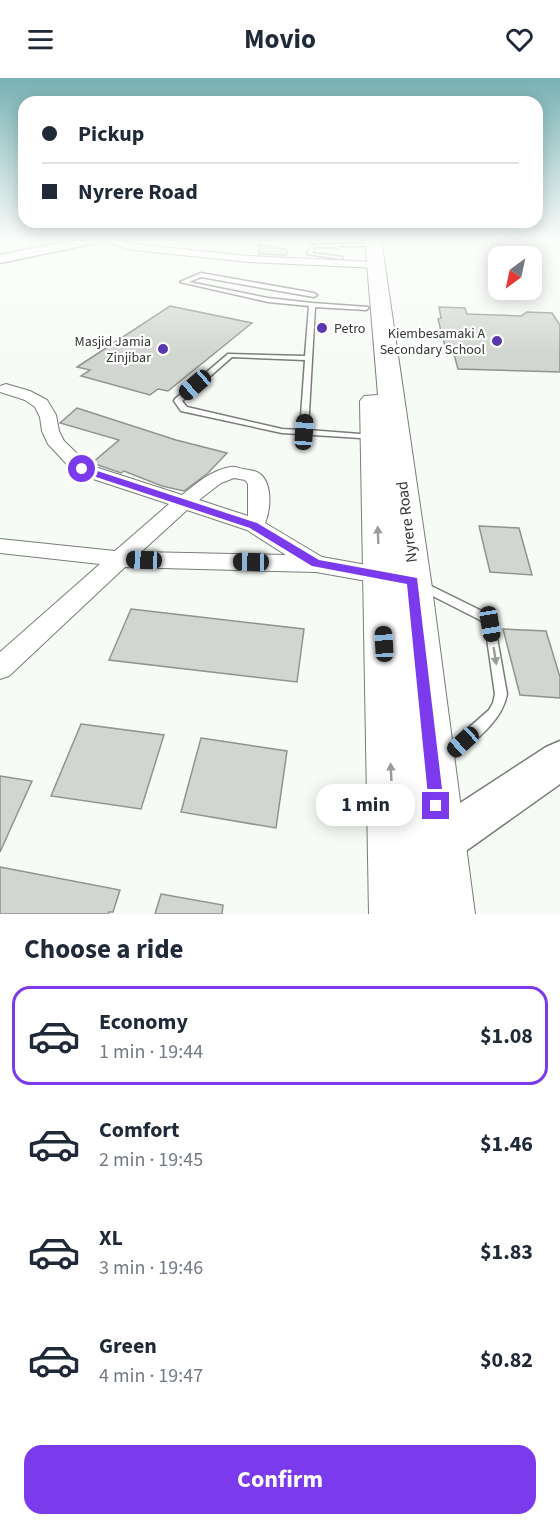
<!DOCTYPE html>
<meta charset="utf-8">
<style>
:root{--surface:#fff;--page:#f6f6f7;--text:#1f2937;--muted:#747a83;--line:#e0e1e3;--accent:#7c3aed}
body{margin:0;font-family:"Source Sans 3",sans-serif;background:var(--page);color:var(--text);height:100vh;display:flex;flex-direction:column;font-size:22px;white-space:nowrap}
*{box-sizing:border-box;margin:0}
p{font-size:20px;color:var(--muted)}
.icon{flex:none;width:33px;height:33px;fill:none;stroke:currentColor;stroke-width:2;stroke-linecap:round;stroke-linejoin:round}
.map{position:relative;height:836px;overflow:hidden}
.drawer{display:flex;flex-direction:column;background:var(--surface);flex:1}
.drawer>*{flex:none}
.hud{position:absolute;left:18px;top:18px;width:525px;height:132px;border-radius:18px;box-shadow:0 3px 15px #0003;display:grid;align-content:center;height:132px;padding:0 24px;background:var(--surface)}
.needle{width:39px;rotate:213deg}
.controls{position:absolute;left:488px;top:168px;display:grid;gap:12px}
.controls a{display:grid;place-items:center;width:54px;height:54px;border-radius:12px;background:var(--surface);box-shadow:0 3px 15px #0003;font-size:30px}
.end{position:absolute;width:27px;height:27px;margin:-14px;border:8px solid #7c3aed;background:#fff;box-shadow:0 0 0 3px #fff}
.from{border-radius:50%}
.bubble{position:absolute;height:42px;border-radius:18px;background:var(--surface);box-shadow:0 3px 15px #0003;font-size:20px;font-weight:700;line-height:42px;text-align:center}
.car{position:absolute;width:18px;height:36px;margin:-18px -9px;border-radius:8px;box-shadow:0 0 4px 2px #0007;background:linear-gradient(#222 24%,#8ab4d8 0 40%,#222 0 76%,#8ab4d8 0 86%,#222 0)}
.hud b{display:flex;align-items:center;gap:21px;height:57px;font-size:22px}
.hud b+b{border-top:2px solid var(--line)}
.hud i{width:15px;height:15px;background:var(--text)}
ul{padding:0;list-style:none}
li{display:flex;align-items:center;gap:18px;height:99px;margin:0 12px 9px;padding:0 12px;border:3px solid transparent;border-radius:18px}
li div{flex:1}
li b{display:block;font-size:22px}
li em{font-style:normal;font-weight:700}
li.selected{border-color:var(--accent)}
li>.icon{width:54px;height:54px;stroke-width:1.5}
h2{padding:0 24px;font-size:27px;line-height:72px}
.button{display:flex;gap:12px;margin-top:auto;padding:12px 24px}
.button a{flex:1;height:69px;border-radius:18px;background:var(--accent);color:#fff;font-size:24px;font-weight:700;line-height:69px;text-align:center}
header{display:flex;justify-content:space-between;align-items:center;height:78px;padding:0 24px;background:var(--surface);font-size:27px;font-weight:700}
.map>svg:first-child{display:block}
.building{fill:#d2d6d1;stroke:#90948f;stroke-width:1.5}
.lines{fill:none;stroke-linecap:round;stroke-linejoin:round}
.lane-casing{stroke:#797d78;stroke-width:3}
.street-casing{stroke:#797d78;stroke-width:2}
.secondary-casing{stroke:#797d78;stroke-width:3}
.primary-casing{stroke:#797d78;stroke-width:2}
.lane{fill:#fff;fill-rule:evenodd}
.street{fill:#fff;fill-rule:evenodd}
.secondary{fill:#fff;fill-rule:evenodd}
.primary{fill:#fff;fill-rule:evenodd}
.oneway{fill:#9a9b9a}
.route{fill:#7c3aed}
.poi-dot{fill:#5a38b0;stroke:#fff;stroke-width:2}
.labels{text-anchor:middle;stroke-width:4.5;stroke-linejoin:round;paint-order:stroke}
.far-poi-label{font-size:14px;fill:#353735;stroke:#fff;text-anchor:end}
.street-label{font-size:16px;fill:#353735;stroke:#fff}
</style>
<header><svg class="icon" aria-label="menu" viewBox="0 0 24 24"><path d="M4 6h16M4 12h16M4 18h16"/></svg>Movio<svg class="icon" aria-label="heart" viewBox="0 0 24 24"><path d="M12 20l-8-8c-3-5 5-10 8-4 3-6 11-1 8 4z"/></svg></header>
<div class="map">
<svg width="560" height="836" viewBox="0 0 560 836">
<rect width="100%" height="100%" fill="#f7fbf6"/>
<!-- building -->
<path class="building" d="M259 166 288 172 286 177 259 176Z
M170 228 252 245 168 313 158 311 150 317 81 298 90 292 77 289Z
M439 229 465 230 467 236 521 238 527 234 552 235 560 247V294L458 291 452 269 445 268 438 241 441 240Z
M77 330 176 362 227 375 208 395 184 413 162 408 124 393 121 395 92 385 119 362 60 345Z
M479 448 519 450 532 497 490 494Z
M131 531 304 551 297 604 109 582Z
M503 551 546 553 560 599V620L520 617Z
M81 646 164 657 141 731 51 718Z
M201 660 287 673 276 750 181 734Z
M0 698 32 703 0 774Z
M0 789 120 812 113 834H109L108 836H0Z
M161 816 223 827 222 836H155Z"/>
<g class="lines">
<!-- lane casing -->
<g class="lane-casing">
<path id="lane" d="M339 166H373L375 167 373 168H340L337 171 335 170 336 169H315L312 175 342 179V181H340L307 176 311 167Z
M201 195 314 215 317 217 314 219 201 199 189 204 268 220 312 225 368 229 369 230 366 232 315 229 308 352 373 357 377 359 376 361 282 355 181 333 174 323 175 321 228 276 305 278 309 228 268 224 180 204ZM232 279 305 282 300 352 282 351 187 329 182 323Z
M423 504 488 536 494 543 507 616C502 645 471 665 450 683L445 685 440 683 438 679 440 675 489 632 493 625 495 616 485 547 480 542 419 511 418 508 419 505Z"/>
</g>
<!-- street casing -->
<g class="street-casing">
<path id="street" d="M92 161H108L133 166 249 178 376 184 381 187 376 190 249 184 133 172Z
M6 306 30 313 47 322 56 337 59 353 64 363 89 387 182 417C197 405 210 393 230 389 234 388 238 390 243 391 247 392 253 392 257 394 273 402 271 431 265 445L322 479 389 491 397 493 400 499 397 505 389 507 316 494 125 489 9 598 0 601V574L100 486 0 475V461L115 473 169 426 75 395 48 366 42 353 40 339 35 329 25 322 0 314V308ZM234 400 245 402 248 406V438L199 422 221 405ZM187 432 247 452 286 477 141 474Z"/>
</g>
<!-- secondary casing -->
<g class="secondary-casing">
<path id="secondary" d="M78 161H103L96 165 0 185V177Z
M560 663V706L456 780 431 788 415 782 409 766 415 750 431 744 546 669Z"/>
</g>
<!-- primary casing -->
<g class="primary-casing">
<path id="primary" d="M365 161H381L431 503 475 836H369L360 323 364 318 378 317Z"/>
</g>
<!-- lane -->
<use href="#lane" class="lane"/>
<!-- street -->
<use href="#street" class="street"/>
<!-- secondary -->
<use href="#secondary" class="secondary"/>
<!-- primary -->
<use href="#primary" class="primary"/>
</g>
<!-- one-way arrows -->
<defs><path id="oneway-solid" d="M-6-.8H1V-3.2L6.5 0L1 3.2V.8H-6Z" transform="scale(1.5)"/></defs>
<g class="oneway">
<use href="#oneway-solid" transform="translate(378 457) rotate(-92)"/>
<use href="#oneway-solid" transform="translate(495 578) rotate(81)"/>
<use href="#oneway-solid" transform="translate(391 694) rotate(-93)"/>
</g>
<!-- sky -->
<linearGradient id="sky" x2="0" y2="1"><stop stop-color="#77b1b3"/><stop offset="0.58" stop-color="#fbfdfb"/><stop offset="1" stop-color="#fbfdfb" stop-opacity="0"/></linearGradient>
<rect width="560" height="278" fill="url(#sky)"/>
<!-- route -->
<path class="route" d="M82 388 257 445 319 482 417 500 444 728 442 733 436 735 431 733 429 728 407 506 312 488 250 450 78 393 77 391Z"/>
<!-- markers -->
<g class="poi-dot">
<circle cx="322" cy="250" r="6"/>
<circle cx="497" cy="263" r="6"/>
<circle cx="163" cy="271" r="6"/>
</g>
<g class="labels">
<!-- far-poi labels -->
<g class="far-poi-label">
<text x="334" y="255" text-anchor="start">Petro</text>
<text x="485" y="260">Kiembesamaki A<tspan x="485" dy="16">Secondary School</tspan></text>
<text x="151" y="268">Masjid Jamia<tspan x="151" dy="16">Zinjibar</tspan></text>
</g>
<!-- street labels -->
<g class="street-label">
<text transform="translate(406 444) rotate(-97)" y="6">Nyrere Road</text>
</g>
</g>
</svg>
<div class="controls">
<a><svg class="needle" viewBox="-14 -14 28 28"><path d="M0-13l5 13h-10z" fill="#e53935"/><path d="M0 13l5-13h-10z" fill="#747a83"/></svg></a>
</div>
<i class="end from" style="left:82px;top:391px"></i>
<i class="end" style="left:436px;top:728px"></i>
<div class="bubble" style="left:316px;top:706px;width:99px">1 min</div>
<i class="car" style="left:195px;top:307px;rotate:229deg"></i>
<i class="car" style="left:304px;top:354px;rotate:4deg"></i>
<i class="car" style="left:144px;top:482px;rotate:272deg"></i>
<i class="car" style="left:251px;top:484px;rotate:271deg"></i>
<i class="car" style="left:490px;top:546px;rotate:171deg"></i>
<i class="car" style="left:384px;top:566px;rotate:357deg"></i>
<i class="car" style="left:463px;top:664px;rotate:228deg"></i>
<div class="hud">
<b><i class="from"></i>Pickup</b>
<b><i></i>Nyrere Road</b>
</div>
</div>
<section class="drawer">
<h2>Choose a ride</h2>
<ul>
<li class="selected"><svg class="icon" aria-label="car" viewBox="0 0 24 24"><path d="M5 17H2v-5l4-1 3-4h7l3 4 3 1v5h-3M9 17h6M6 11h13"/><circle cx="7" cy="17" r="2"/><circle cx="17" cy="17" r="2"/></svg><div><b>Economy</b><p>1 min · 19:44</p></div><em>$1.08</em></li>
<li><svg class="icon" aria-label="car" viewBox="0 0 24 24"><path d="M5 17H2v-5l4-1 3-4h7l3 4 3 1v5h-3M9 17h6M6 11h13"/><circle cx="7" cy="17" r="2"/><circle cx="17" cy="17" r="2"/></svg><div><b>Comfort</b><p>2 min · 19:45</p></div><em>$1.46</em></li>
<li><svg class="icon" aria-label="car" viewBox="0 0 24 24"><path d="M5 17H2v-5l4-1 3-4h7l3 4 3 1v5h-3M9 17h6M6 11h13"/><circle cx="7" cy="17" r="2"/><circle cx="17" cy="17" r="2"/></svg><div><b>XL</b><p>3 min · 19:46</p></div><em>$1.83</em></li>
<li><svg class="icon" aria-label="car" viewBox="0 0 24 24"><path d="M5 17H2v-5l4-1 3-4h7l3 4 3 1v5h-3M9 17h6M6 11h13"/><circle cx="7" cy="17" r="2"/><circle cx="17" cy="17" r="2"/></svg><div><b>Green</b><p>4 min · 19:47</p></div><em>$0.82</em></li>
</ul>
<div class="button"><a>Confirm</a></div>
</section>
